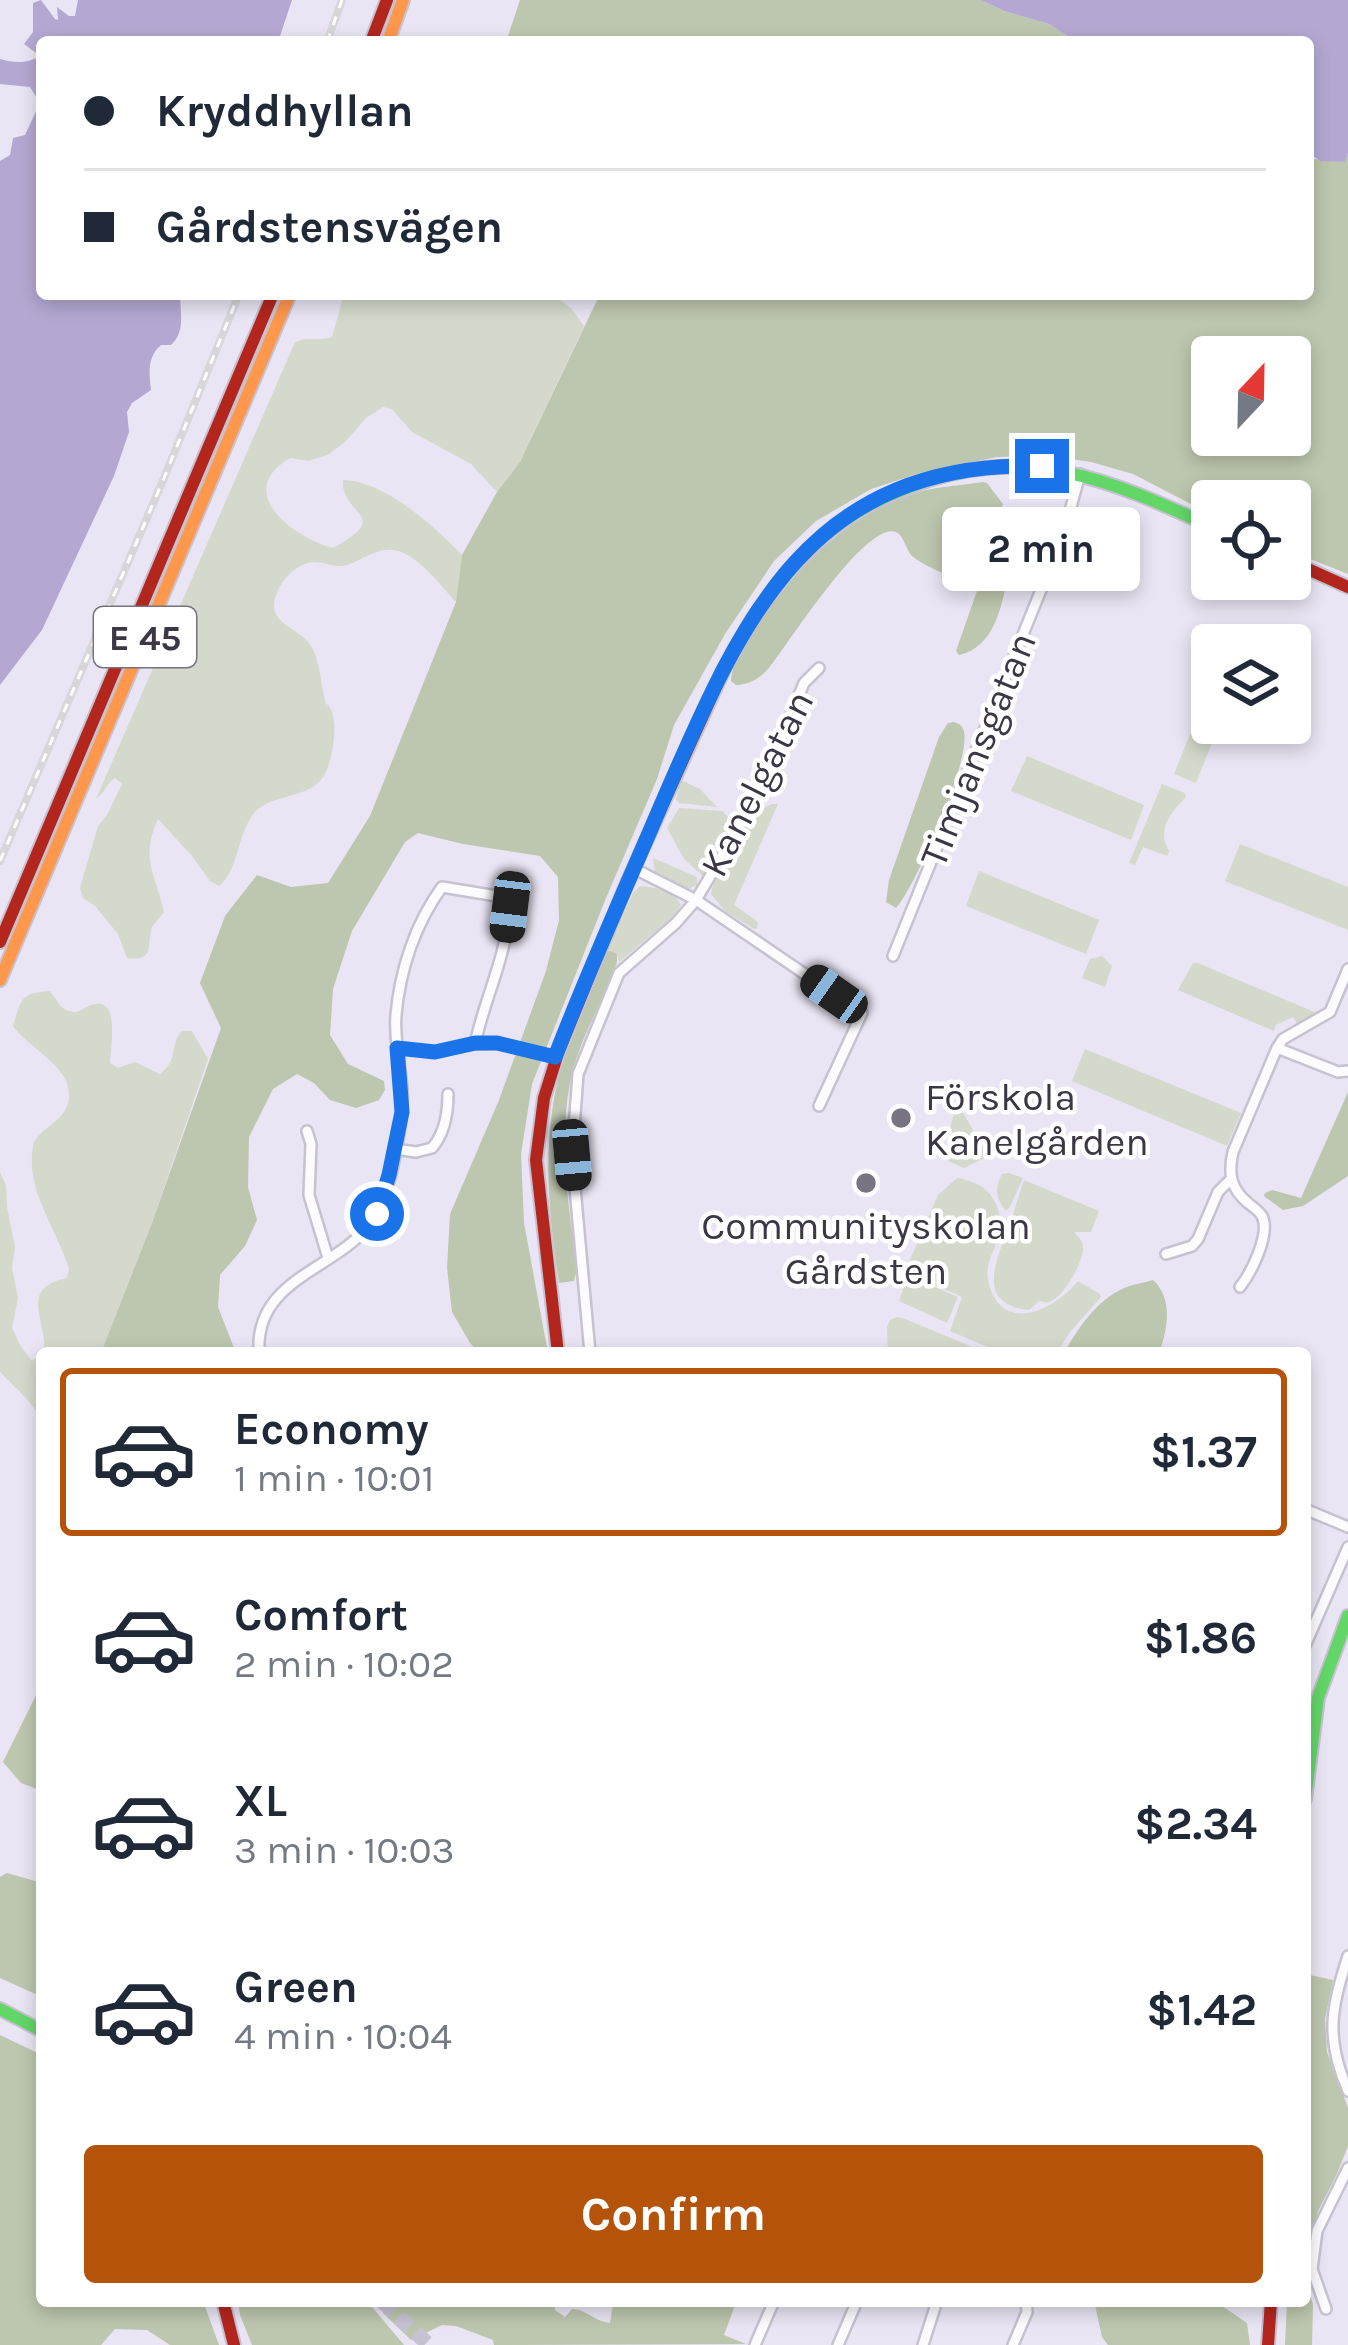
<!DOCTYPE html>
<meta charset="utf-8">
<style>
:root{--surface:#fff;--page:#f6f6f7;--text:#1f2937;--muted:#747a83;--line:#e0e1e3;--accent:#b45309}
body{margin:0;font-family:Karla,sans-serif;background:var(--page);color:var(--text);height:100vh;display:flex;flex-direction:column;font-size:45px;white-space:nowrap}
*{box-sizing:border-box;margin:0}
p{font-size:39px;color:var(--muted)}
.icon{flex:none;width:66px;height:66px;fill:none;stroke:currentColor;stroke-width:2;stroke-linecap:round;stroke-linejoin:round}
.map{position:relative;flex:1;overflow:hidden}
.sheet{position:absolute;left:36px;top:1347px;width:1275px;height:960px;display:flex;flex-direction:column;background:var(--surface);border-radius:12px;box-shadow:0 6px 18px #0003}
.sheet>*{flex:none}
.hud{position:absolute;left:36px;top:36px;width:1278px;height:264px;border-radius:12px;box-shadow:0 6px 18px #0003;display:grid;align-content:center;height:264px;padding:0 48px;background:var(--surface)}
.needle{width:78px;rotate:22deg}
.tools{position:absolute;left:1191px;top:336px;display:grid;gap:24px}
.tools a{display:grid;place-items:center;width:120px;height:120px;border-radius:12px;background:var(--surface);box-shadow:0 6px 18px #0003;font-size:60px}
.end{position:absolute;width:54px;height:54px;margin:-27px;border:15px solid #1a73e8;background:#fff;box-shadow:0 0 0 6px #fff}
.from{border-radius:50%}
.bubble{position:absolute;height:84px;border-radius:12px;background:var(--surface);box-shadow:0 6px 18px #0003;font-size:39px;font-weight:700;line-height:84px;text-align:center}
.car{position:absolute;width:36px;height:72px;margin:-36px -18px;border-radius:15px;box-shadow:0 0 9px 3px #0007;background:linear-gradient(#222 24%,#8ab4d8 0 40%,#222 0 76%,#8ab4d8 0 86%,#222 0)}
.hud b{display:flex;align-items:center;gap:42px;height:114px;font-size:45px}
.hud b+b{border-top:3px solid var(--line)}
.hud i{width:30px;height:30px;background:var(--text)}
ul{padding:21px 0 0;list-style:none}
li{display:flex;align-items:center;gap:36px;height:168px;margin:0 24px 18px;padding:0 24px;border:6px solid transparent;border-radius:12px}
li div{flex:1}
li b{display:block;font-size:45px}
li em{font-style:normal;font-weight:700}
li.on{border-color:var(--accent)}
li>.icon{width:108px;height:108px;stroke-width:1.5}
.primary-button{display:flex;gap:24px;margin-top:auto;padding:24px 48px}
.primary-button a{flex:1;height:138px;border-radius:12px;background:var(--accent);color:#fff;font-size:48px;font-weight:700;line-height:138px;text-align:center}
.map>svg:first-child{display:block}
.green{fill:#d4d9cb}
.forest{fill:#bdc6ae;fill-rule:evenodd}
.water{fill:#b4a8d2}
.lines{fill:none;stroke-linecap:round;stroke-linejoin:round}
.highway-tunnel{stroke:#c6c2d1;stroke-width:15;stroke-dasharray:15 8;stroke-linecap:butt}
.street-casing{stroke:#c6c2d0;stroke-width:14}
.fast-casing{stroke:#c6c2d0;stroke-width:16}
.slow-casing{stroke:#c6c2d0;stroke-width:16}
.jam-casing{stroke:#c6c2d0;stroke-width:16}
.street{stroke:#fcfbfd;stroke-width:9}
.fast{stroke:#63d668;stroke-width:12}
.slow{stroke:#ff974d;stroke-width:12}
.jam{stroke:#b3261e;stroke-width:12}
.rail-casing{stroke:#d7d7da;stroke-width:8}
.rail{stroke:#fff;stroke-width:3;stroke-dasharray:9;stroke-linecap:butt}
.route{stroke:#1a73e8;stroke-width:15}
.poi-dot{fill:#787482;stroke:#fff;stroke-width:4.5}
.labels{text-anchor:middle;stroke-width:9;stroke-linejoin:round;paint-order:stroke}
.shield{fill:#fff;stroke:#76737d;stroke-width:3}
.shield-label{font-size:36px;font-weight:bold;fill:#3b3745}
.street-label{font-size:39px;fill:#3b3745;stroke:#fff}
.poi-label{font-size:39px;fill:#3b3745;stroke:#fff;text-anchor:start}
</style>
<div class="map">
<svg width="1348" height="2345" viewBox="0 0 1348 2345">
<rect width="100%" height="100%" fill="#e9e5f4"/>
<!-- green -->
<path class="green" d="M344 294H552L571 308 584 326 520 462 497 492 471 464 412 432 392 409 383 407 366 418 345 442 329 454 309 461 290 458C232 492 294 538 333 548 395 514 340 516 343 480 385 481 434 526 462 555L456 602C440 585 418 554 394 550 374 547 360 563 342 566 333 567 324 562 315 562 295 562 275 586 274 605 273 624 300 630 309 643 320 658 320 679 324 696 328 712 325 697 332 712 338 728 332 770 319 782 301 799 269 795 254 813 237 834 239 870 219 886L210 881 192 856 158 819C140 859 155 872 164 912 164 913 152 926 152 927 146 944 156 962 127 958L118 934 95 906 83 898 80 888 98 826 107 815 122 784 115 778C106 784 105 793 96 799L295 342C309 336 319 342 332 337Z
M1192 729 1214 738 1196 783 1174 774Z
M1027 756 1144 805 1131 840 1011 791Z
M681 780 700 789 717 807 679 803 676 799Z
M1162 784 1185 793 1186 797C1171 813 1156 829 1169 851L1167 856 1143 847 1135 865 1129 863Z
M772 804H778L734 905 758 922 757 928 754 929 725 911 711 894C716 868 748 813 772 804Z
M679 808 722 811 732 821 731 829 703 876 684 859 667 828Z
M1240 844 1348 887V930L1225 881Z
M653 858 697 877V885L686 890 655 872Z
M979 871 1099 920 1086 954 966 906Z
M640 886C656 887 672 891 681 904L676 914 619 962 617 954 606 951 633 893Z
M1102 956 1112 966 1105 987 1082 978 1090 959Z
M1193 963H1198L1319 1014 1297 1023 1293 1017 1276 1025 1274 1031 1178 990Z
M49 991C57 997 58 1008 69 1011 81 1015 85 1005 96 1004 120 1000 110 1050 110 1063L118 1068 135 1062 160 1074C179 1060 169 1045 182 1031H192L208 1059 152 1223 101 1353H44C48 1322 17 1288 67 1278L69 1269C57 1228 25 1191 33 1146 37 1126 76 1121 68 1087 63 1063 27 1046 13 1026 21 1000 20 993 49 991Z
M1085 1049 1241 1113 1227 1146 1072 1081Z
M956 1106 962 1111 988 1156 964 1168 948 1161 951 1124Z
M0 1172 6 1186 7 1207 15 1247 12 1268 18 1298 12 1328 20 1345 31 1360 42 1357V1418L26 1398 0 1372Z
M1009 1173 1023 1178 1010 1207 1006 1211C996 1199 994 1188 1002 1174Z
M957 1178C973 1181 987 1186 995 1202 1013 1239 980 1254 989 1284 1003 1336 1056 1309 1078 1281L1100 1294 1101 1297 1070 1332 1057 1353H1002L950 1331 962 1297 905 1271 938 1195Z
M1024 1180 1099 1211 1091 1232H1074C1079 1238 1084 1241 1083 1250 1082 1264 1063 1298 1049 1302 1046 1303 1042 1302 1039 1301L1029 1310C968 1304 1003 1249 1012 1217 1016 1205 1020 1192 1024 1180Z
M908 1276 958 1297 947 1323 899 1301Z
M897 1317 905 1319 987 1353H888L887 1327 890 1320Z"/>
<!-- forest -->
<path class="forest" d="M520 0H981L1004 11 1049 24 1076 42H506Z
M1308 152 1314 159 1345 162 1348 153V574L1290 551V501H1212V515L1133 474 1091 462 1050 456 997 457 920 473 871 489 816 521 774 561 725 634 674 725 657 779 606 898 532 1084 521 1154 524 1223 548 1353H479L470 1343 452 1312 447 1268 450 1214 499 1100 546 971 559 920 558 877 540 856 463 844 418 833 405 842 352 931 333 989 330 1035 348 1064 384 1081 385 1090 379 1100 356 1108 330 1100 314 1083 297 1074 273 1089 249 1137 248 1187 257 1220 245 1246 220 1275 218 1307 236 1353H101L152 1223 221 1028 200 983 225 916 257 875 291 887 328 883 370 816 456 602 462 555 497 492 520 462 600 294H1308ZM1212 357H1290V435H1212Z
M983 482 987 483 1003 504 983 563 1003 573 1007 578C1002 608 993 648 959 655L956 651 977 591C958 578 928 569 912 556 906 550 904 537 898 533 868 515 785 650 768 669 759 679 749 685 736 685L731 681C732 660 748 640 759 623 799 562 855 509 926 490 945 486 964 485 983 482Z
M954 722C957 723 960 724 962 727 978 747 914 890 896 908L886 902 889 880 939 737 948 723Z
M610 951 617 954V962C603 1003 578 1040 570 1083 558 1145 569 1208 577 1269L574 1281 559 1283 558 1276C547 1202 541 1128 565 1055 576 1020 592 986 606 952Z
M1348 1092V1176L1303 1206 1283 1210 1264 1196 1265 1193 1272 1190 1301 1198Z
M1153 1280C1173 1298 1168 1329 1159 1353H1064C1078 1328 1097 1300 1124 1288 1133 1284 1144 1283 1153 1280Z
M42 1683V1791L21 1783 3 1762Z
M7 1873 42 1883V1997L0 1978V1877Z
M1305 1974 1333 1980 1325 2019 1327 2052 1348 2108V2146L1336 2176 1318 2211 1305 2258Z
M0 2035 42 2055V2301H203L219 2345H170L147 2330 115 2329 101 2345H0Z
M1305 2275 1313 2305 1312 2345H1285L1287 2301H1305Z
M238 2301H358L373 2308 404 2345H252L240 2315Z
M388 2301H554L555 2310 565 2317 572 2309C586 2309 596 2322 610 2323L613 2304 616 2301H733L734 2308 724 2335 746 2344 494 2345 493 2340 456 2326 442 2325 411 2340 383 2313Z
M1094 2301H1215L1247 2323 1250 2345H1108L1102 2337Z"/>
<!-- water -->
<path class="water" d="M41 0 55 19 58 20 57 7 69 16H75L78 0H292L278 42H42V294H180C180 313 186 331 171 345H161C147 357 149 373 151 390L132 403 127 412 129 432 114 476 42 630 0 685V161L10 155 13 138 25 135 40 103 30 87 0 84V59C15 63 26 64 40 56L24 44 33 32V3Z
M981 0H1348V153L1345 162 1320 161 1308 152V42H1076L1049 24 1004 11Z"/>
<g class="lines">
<!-- highway-tunnel -->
<path class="highway-tunnel" d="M382 2301 429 2345"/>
<!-- street casing -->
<g class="street-casing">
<path id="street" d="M633 868 696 900 862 1013 819 1106
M893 956 1064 533 1080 474
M397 1048 435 1052 475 1044 497 1043 555 1057
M1277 1048 1338 1072 1348 1071
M307 1131 311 1144 309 1195 328 1258
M395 1149 416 1152 432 1148C445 1133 448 1114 448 1094
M1166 1254 1192 1246 1198 1239 1218 1192 1231 1179
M1240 1287C1251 1273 1271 1234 1262 1216 1260 1212 1252 1206 1248 1203 1231 1189 1228 1174 1233 1152L1277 1048 1283 1039 1330 1012 1348 969
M259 1353C254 1273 347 1270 377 1213 392 1185 404 1120 402 1088 400 1064 394 1040 396 1015 400 970 415 924 442 887L503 897 509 903C509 952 485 996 475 1044
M590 1353 572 1155 578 1074 619 973 676 923 696 900 757 797 804 683 819 668
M1307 1510 1348 1527
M1305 1646 1348 1547
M1348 1956C1331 2009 1325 2038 1348 2091
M1326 2309 1312 2269 1317 2231 1348 2168
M755 2345 774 2301
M838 2345 857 2301
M923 2345 937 2301
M1013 2345 1027 2312 1026 2301"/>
</g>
<!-- fast casing -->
<g class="fast-casing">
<path id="fast" d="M815 544C842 518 875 500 909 487 1023 442 1109 479 1212 527
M1305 1799 1318 1698 1348 1616
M0 2009 42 2031"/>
</g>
<!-- slow casing -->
<g class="slow-casing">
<path id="slow" d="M388 42 403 0
M0 980 290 294"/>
</g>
<!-- jam casing -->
<g class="jam-casing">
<path id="jam" d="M371 42 387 0
M1290 561 1348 587
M0 942 273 294
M558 1353 536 1160 544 1098 558 1053 628 881 724 669 753 618 787 572 815 544
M223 2301 234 2345
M1268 2345 1271 2301"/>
</g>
<!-- street -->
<use href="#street" class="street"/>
<!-- fast -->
<use href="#fast" class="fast"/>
<!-- slow -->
<use href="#slow" class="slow"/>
<!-- jam -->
<use href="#jam" class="jam"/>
<!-- rail casing -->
<g class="rail-casing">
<path id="rail" d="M327 42 342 0
M0 861 164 478 239 294"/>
</g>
<!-- rail -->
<use href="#rail" class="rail"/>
</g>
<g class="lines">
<!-- route -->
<path class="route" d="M377 1214 389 1175 402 1112 397 1048 435 1052 475 1043H497L555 1057C588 971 626 888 662 803 742 618 809 460 1042 466"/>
</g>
<!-- markers -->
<g class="poi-dot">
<circle cx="901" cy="1118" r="12"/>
<circle cx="866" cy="1183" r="12"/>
</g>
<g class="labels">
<!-- shield labels -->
<rect class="shield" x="94" y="607" width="102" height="60" rx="9"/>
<g class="shield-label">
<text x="145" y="650">E 45</text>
</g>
<!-- street labels -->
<g class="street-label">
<text transform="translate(977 749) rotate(-68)" y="14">Timjansgatan</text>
<text transform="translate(756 783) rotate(-63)" y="14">Kanelgatan</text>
</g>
<!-- poi labels -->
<g class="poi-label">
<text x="925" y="1110">Förskola<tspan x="925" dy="45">Kanelgården</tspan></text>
<text x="866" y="1239" text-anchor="middle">Communityskolan<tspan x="866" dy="45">Gårdsten</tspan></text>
</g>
</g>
</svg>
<div class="tools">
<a><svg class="needle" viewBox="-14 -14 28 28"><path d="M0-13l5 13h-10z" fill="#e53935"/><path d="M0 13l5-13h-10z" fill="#747a83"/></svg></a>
<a><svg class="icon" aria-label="locate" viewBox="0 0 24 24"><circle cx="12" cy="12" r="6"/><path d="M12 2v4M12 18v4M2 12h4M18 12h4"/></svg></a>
<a><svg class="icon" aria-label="layers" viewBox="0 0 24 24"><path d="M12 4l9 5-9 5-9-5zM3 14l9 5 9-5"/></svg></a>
</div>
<i class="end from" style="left:377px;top:1214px"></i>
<i class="end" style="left:1042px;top:466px"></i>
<div class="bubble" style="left:942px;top:507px;width:198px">2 min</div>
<i class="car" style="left:510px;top:907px;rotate:187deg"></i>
<i class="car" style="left:834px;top:994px;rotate:305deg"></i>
<i class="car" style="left:572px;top:1155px;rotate:175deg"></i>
<div class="hud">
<b><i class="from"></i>Kryddhyllan</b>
<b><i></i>Gårdstensvägen</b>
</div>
<section class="sheet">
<ul>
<li class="on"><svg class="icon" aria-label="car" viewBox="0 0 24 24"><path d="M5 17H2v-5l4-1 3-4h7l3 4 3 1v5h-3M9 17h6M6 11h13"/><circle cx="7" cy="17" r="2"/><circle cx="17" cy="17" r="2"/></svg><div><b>Economy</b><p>1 min · 10:01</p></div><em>$1.37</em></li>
<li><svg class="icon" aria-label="car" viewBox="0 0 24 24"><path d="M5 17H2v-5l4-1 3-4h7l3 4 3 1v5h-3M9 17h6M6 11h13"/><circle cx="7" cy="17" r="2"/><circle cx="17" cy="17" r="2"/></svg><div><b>Comfort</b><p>2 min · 10:02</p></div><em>$1.86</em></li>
<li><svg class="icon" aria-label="car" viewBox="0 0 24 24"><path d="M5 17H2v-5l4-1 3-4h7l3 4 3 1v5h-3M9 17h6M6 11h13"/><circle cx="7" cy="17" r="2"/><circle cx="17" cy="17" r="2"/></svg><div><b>XL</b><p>3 min · 10:03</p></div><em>$2.34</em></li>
<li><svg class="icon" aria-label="car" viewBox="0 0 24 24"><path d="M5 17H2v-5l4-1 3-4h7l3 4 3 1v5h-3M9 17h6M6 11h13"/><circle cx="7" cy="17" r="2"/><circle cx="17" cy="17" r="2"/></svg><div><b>Green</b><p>4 min · 10:04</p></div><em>$1.42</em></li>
</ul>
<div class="primary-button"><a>Confirm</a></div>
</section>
</div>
